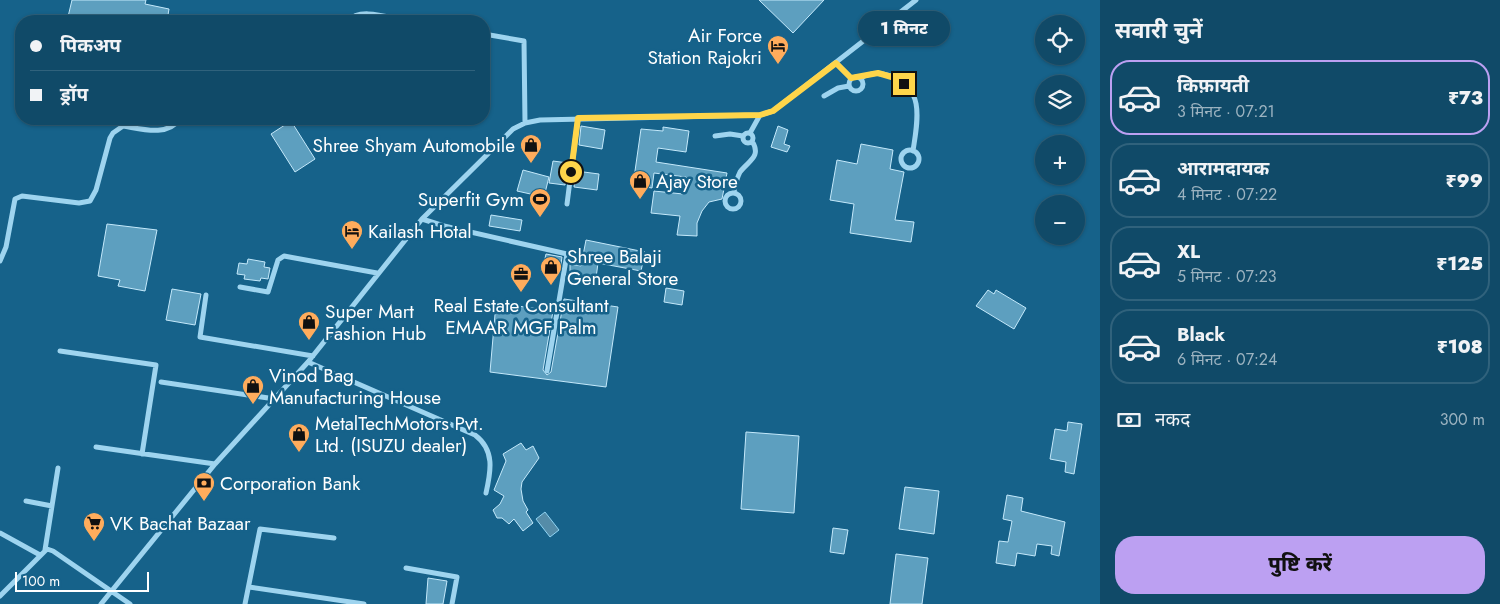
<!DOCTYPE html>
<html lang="hi">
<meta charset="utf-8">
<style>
:root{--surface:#104a68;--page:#19516e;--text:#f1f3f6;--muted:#9cb3c0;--line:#30627c;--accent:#bca0f2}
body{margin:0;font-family:Jost,"Noto Sans Devanagari",sans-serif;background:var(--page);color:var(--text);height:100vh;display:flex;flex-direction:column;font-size:19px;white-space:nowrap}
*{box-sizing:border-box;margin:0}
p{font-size:16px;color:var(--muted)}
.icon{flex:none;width:28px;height:28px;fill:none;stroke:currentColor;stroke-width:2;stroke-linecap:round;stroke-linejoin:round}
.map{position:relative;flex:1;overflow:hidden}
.drawer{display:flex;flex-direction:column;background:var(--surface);width:400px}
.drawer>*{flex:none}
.guide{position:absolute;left:15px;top:15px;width:475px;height:110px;border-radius:20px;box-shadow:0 1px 4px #0004,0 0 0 1px var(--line);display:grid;align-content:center;height:110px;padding:0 15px;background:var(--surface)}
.tools{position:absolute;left:1035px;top:15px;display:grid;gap:10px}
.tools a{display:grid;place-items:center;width:50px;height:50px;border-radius:50%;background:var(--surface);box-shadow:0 1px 4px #0004,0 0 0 1px var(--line);font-size:25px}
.scale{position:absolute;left:15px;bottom:12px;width:134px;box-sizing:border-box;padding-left:5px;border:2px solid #fff;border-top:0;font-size:14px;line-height:18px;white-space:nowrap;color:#fff;-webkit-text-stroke:4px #16628a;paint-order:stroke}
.end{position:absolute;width:22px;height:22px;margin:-11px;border:6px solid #ffd54a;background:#111;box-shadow:0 0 0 2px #111}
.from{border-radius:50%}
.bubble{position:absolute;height:35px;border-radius:18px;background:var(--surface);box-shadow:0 1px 4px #0004,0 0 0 1px var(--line);font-size:16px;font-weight:800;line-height:35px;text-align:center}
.guide b{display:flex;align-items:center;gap:18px;height:48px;font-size:19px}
.guide b+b{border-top:1px solid var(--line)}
.guide i{width:12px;height:12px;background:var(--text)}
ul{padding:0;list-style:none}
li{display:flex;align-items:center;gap:15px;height:75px;margin:0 10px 8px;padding:0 5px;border:2px solid var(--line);border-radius:20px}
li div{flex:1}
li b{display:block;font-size:19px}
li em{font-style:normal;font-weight:800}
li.current{border-color:var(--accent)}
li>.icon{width:45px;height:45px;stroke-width:1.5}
h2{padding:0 15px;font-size:22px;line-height:60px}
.pay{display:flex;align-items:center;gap:12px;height:55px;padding:0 15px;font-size:19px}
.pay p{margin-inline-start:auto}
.primary-button{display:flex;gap:10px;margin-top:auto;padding:10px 15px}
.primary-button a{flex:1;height:58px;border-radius:20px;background:var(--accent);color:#111;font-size:20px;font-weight:800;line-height:58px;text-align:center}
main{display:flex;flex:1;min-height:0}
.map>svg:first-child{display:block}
.water{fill:#558ca8;stroke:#90d3f2}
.building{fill:#5d9fbf;stroke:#c4e9fb}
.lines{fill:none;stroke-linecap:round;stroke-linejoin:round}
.street{stroke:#9ed4ef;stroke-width:5}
.route{stroke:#ffd54a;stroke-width:6}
.labels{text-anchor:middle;stroke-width:5;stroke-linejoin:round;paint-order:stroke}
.poi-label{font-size:19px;fill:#fff;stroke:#16628a;text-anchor:start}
</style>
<main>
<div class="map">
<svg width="1100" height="604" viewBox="0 0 1100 604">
<rect width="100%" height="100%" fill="#16628a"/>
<!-- water -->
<path class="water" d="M545 512 559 530 550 537 536 519Z"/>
<!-- building -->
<path class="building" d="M72 0H146L145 4 169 9 167 21H67Z
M759 0H824L793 33Z
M291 121 315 159 295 172 271 134Z
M581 126 605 130 602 149 579 145Z
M778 126 788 130 784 144 790 146 787 152 771 147Z
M663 127 689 131 686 152 658 148 656 162 727 173 722 199 709 202 702 211 697 223V236L677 235 680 216 651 213 654 191 683 194 686 177 654 173 652 188 633 185 641 129 663 131Z
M861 144 893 150 890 169 904 172 895 220 914 222 911 242 850 233 854 204 830 200 837 160 857 164Z
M553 161 568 163 565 185 549 183Z
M523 170 549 177 544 197 517 191Z
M576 171 599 174 597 190 574 187Z
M491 215 522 220 520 231 489 226Z
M107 224 157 230 145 291 118 286 120 280 98 276Z
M586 240 645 252 641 271 598 263 596 278 570 274V264L581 266Z
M546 254 562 257 560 271 543 267Z
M248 259 265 262 264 267 270 268 268 279 261 278 260 281 244 279 245 275 237 274 239 263 247 264Z
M666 288 684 291 682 305 664 302Z
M172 289 201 294 195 325 166 320Z
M988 290 994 294 996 290 1026 308 1014 329 976 306Z
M564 299 618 307 606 387 490 372 496 303 553 311 543 370 547 375 551 372Z
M1068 422 1082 424 1074 474 1065 472 1066 462 1050 459 1055 429 1067 431Z
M746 432 799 436 794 513 741 509Z
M521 443 526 450 533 446 539 458 522 482 521 489 523 501 528 510 526 512 533 523 523 531 514 519 509 524 502 518H497L493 510 500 504 504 496 494 490 506 461 503 454Z
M905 487 939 491 934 534 899 529Z
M1007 495 1023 498 1021 511 1065 522 1059 556 1051 554 1052 546 1037 544 1035 556 1017 553 1015 566 996 563 999 541 1008 542 1012 521 1003 519Z
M833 528 848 530 844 554 830 552Z
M896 554 928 558 922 604H890Z
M428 578 447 581 443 604H426Z"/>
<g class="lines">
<!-- street -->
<path class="street" d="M349 21C359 6 392 19 408 21
M484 34 524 41 525 123
M836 63 851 78
M849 84a7 7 0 1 1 14 0a7 7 0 1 1-14 0Z
M861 78C871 72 880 73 891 76 926 88 917 123 913 151
M824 96 838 88 849 86
M743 138a5 5 0 1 1 10 0a5 5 0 1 1-10 0Z
M750 133 760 115
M715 136 730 134 743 136
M901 159a9 9 0 1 1 18 0a9 9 0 1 1-18 0Z
M734 192C735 186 737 178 740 172 748 161 762 157 752 141
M725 201a8 8 0 1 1 16 0a8 8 0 1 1-16 0Z
M567 204 578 118
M422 219 444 226 567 254 547 371
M0 261 6 247 15 199 22 196 79 203 90 201 96 190 110 138 113 133 123 126C142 129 167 137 180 119
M240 287 268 292 278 260 284 256 377 273
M206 295 200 337 313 356
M60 351 156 365 142 454
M308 362 475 435C495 450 491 471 486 493
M161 382 275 399
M96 447 215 464
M26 501 52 506
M0 533 40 555
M45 550 58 468
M406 568 457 577 452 604
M249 587 364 604
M0 596 47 549 53 551 130 604
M101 604 215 464 308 362 422 219 513 129 525 123 540 120 760 115 773 111 799 91 916 0
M245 604 260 529 334 538"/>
</g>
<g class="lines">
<!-- route -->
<path class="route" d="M571 172 578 118 760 115 773 111 836 63 851 78 878 73 895 78 904 84"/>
</g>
<!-- icons -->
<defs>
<g id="hotel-pin" transform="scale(1.125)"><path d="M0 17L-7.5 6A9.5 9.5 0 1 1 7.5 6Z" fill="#ffac5c" stroke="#16628a"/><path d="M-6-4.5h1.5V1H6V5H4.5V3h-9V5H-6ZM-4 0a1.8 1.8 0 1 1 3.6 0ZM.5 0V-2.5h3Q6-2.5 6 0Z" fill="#111"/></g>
<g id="shop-pin" transform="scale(1.125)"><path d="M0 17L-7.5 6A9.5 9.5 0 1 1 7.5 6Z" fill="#ffac5c" stroke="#16628a"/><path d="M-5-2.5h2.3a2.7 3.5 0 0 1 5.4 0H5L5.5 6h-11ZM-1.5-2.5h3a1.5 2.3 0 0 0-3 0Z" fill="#111"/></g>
<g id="stadium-pin" transform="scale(1.125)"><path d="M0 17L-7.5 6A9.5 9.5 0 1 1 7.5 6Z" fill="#ffac5c" stroke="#16628a"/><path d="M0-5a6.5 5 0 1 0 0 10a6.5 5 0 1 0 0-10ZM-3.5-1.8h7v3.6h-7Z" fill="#111"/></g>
<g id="office-pin" transform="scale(1.125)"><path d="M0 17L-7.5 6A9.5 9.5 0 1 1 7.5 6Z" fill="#ffac5c" stroke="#16628a"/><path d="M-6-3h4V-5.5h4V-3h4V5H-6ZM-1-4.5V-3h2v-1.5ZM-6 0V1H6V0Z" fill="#111"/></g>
<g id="bank-pin" transform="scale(1.125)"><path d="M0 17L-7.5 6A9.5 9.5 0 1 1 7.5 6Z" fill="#ffac5c" stroke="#16628a"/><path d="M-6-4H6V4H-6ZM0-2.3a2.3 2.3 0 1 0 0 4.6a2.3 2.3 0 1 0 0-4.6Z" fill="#111"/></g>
<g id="supermarket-pin" transform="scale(1.125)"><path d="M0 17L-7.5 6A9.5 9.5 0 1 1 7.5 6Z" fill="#ffac5c" stroke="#16628a"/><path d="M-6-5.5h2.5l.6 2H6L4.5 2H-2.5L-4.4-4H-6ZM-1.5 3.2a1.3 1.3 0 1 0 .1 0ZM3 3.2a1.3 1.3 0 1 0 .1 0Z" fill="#111"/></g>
</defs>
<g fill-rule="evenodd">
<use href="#hotel-pin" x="778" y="46"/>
<use href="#shop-pin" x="531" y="145"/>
<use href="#shop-pin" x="640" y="181"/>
<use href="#stadium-pin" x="540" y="199"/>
<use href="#hotel-pin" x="352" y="231"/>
<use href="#shop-pin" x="551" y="267"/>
<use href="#office-pin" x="521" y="274"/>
<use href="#shop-pin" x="309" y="322"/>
<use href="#shop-pin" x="253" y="386"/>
<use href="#shop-pin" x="299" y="434"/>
<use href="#bank-pin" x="204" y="483"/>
<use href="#supermarket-pin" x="94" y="523"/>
</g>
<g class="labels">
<!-- poi labels -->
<g class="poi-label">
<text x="762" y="42" text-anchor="end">Air Force<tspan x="762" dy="22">Station Rajokri</tspan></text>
<text x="515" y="152" text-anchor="end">Shree Shyam Automobile</text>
<text x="656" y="188">Ajay Store</text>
<text x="524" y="206" text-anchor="end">Superfit Gym</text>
<text x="368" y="238">Kailash Hotal</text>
<text x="567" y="263">Shree Balaji<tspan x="567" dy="22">General Store</tspan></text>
<text x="521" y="312" text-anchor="middle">Real Estate Consultant<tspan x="521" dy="22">EMAAR MGF Palm</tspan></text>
<text x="325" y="318">Super Mart<tspan x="325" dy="22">Fashion Hub</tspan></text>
<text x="269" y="382">Vinod Bag<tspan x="269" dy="22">Manufacturing House</tspan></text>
<text x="315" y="430">MetalTechMotors Pvt.<tspan x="315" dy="22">Ltd. (ISUZU dealer)</tspan></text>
<text x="220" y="490">Corporation Bank</text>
<text x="110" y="530">VK Bachat Bazaar</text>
</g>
</g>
</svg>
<div class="tools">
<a><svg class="icon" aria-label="locate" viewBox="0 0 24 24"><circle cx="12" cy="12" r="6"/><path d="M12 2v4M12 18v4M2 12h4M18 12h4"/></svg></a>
<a><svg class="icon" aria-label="layers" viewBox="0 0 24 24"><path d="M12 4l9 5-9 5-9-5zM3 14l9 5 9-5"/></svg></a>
<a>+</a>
<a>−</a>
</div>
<div class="scale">100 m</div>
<i class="end from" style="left:571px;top:172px"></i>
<i class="end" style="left:904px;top:84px"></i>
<div class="bubble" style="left:858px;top:11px;width:92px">1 मिनट</div>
<div class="guide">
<b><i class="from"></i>पिकअप</b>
<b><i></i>ड्रॉप</b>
</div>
</div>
<section class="drawer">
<h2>सवारी चुनें</h2>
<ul>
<li class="current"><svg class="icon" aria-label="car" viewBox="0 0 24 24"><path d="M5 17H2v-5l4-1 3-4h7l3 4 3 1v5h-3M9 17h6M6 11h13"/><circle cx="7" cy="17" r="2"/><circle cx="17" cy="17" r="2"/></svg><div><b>किफ़ायती</b><p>3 मिनट · 07:21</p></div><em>₹73</em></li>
<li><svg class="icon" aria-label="car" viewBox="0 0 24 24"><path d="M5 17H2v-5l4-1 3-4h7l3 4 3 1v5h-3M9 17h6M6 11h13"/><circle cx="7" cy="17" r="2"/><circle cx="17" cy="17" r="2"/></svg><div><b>आरामदायक</b><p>4 मिनट · 07:22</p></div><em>₹99</em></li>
<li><svg class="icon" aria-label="car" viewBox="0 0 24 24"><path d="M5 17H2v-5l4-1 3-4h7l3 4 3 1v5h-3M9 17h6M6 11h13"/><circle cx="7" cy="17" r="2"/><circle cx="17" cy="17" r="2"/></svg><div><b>XL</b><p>5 मिनट · 07:23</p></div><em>₹125</em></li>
<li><svg class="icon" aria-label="car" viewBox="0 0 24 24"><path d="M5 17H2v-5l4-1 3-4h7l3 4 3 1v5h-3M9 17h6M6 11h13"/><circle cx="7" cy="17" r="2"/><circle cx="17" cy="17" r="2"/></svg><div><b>Black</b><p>6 मिनट · 07:24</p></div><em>₹108</em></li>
</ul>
<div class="pay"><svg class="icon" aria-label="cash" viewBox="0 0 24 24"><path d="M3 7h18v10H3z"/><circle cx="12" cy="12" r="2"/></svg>नकद<p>300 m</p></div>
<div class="primary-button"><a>पुष्टि करें</a></div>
</section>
</main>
